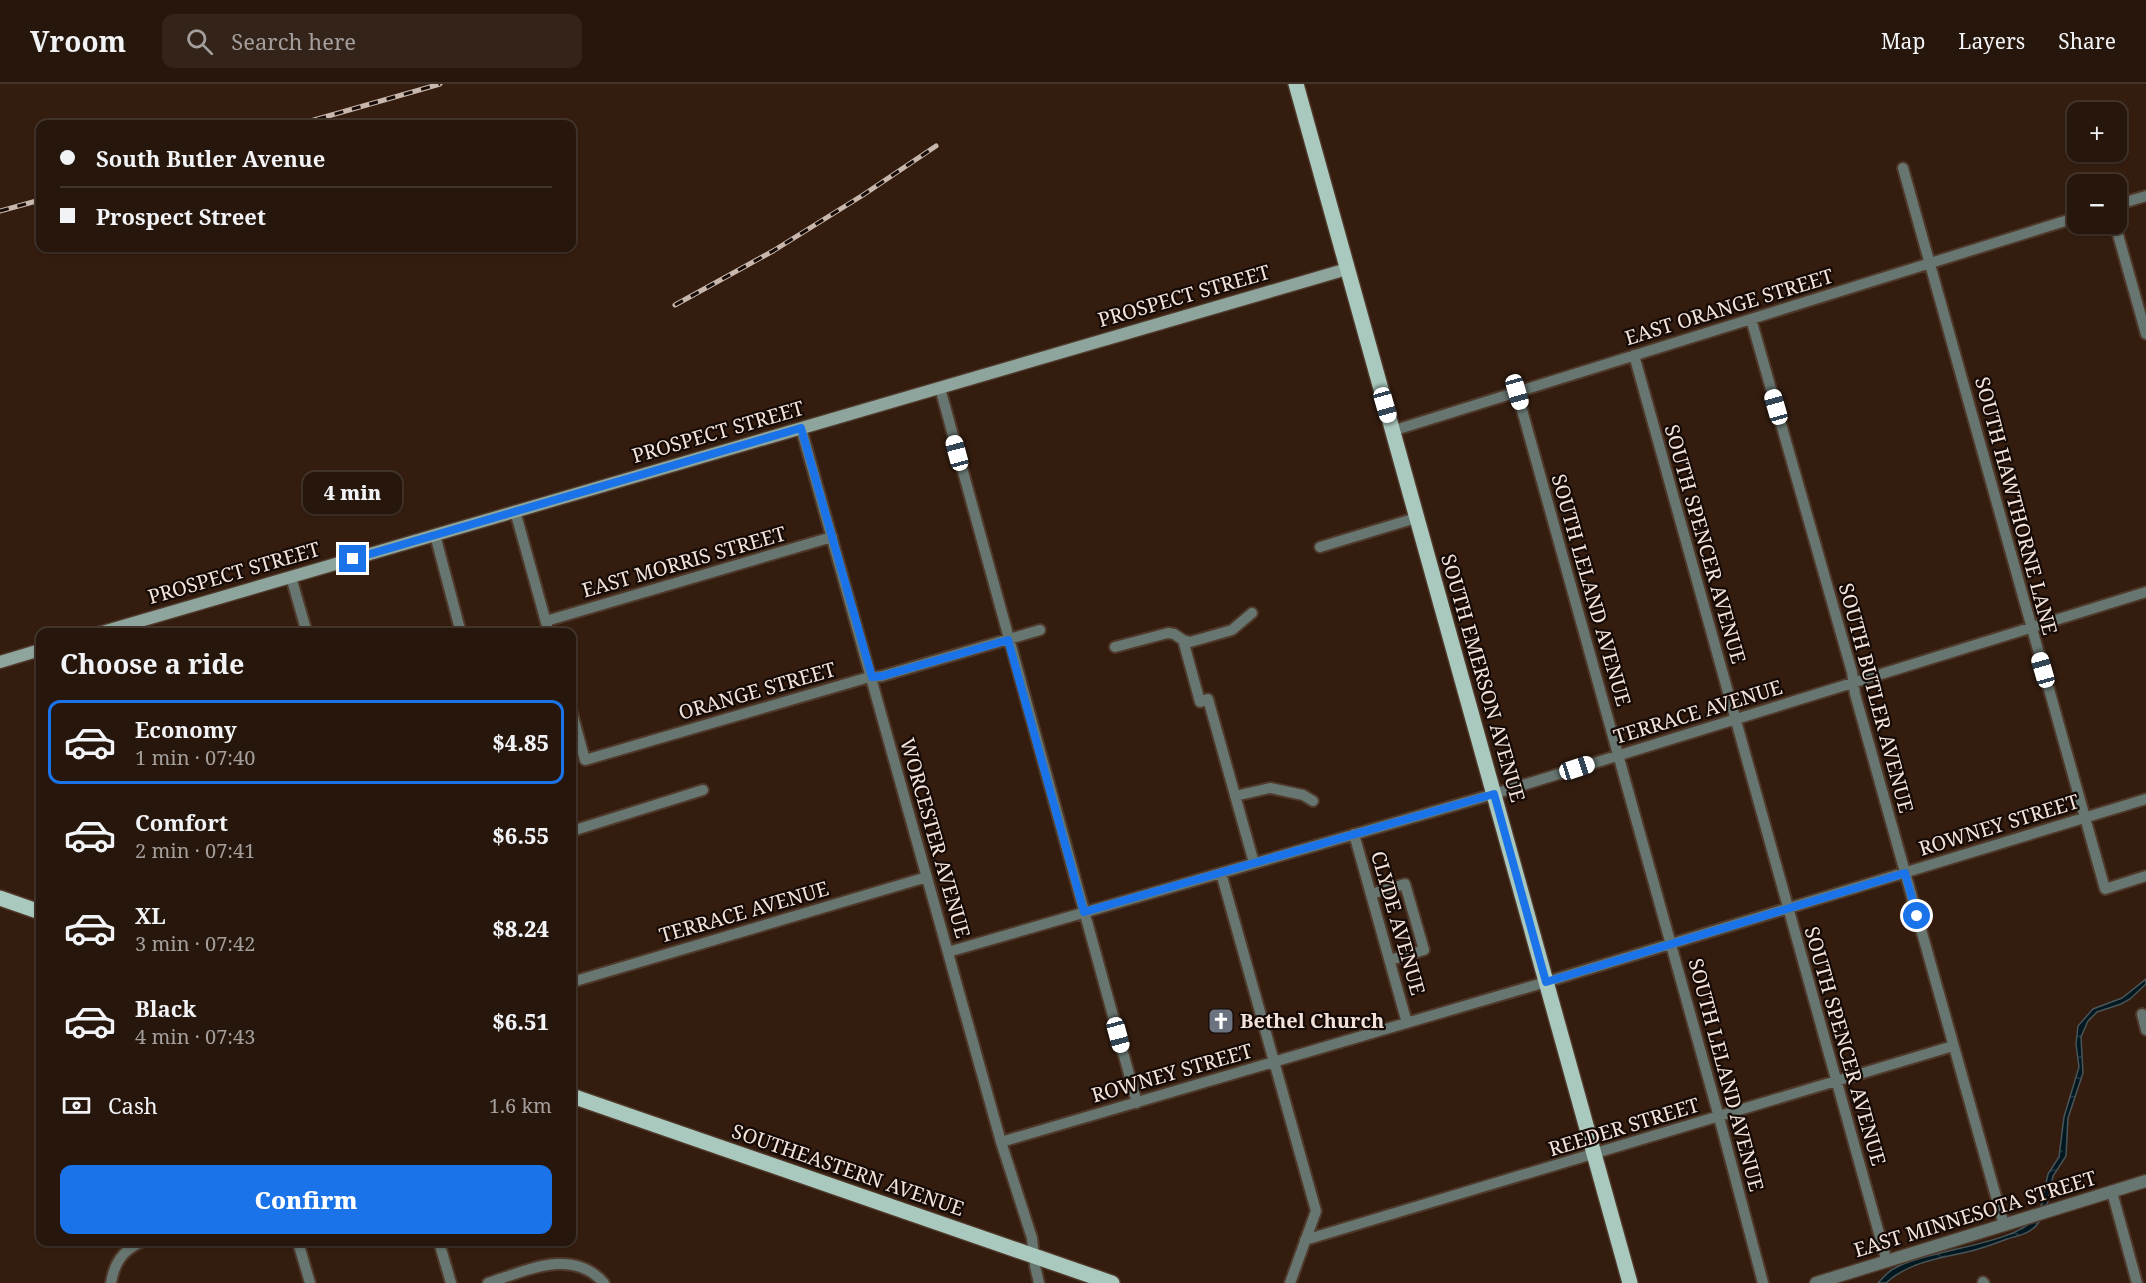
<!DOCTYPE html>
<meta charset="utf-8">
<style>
:root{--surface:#27160b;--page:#332319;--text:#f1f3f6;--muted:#a49f9d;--line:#43352c;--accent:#1a73e8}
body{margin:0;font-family:"Noto Serif",serif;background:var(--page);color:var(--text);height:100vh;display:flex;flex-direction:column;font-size:22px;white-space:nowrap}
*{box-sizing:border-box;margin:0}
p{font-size:20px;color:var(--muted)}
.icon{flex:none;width:33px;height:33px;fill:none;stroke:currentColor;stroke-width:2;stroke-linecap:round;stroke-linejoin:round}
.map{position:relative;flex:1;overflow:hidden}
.sheet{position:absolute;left:36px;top:544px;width:540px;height:618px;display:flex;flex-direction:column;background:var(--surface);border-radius:12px;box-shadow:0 2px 4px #0004,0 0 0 2px var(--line)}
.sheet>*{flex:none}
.banner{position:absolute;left:36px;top:36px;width:540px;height:132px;border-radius:12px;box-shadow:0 2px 4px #0004,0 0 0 2px var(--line);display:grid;align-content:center;height:132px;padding:0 24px;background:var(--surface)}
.fabs{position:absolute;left:2067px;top:18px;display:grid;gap:12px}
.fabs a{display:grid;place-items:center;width:60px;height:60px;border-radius:12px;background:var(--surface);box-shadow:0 2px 4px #0004,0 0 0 2px var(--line);font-size:30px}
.end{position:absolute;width:27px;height:27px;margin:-14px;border:8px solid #1a73e8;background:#fff;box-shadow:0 0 0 3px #fff}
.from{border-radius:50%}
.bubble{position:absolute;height:42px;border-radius:12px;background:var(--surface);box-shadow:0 2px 4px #0004,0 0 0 2px var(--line);font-size:20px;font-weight:800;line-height:42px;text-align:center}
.car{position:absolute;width:18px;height:36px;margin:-18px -9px;border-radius:8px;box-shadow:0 0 4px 2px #0007;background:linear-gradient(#fff 24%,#345 0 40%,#fff 0 76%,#345 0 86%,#fff 0)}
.banner b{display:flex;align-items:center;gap:21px;height:57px;font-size:22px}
.banner b+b{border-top:2px solid var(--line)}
.banner i{width:15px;height:15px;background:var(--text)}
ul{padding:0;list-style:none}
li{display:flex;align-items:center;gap:18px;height:84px;margin:0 12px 9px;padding:0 12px;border:3px solid transparent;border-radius:12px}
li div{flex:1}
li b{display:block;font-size:22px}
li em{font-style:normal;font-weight:800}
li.on{border-color:var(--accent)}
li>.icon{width:54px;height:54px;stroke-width:1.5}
h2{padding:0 24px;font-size:27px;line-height:72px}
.pay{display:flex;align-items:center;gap:15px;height:66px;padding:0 24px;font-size:22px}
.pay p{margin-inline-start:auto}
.cta{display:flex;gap:12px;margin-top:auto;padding:12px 24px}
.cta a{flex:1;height:69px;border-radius:12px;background:var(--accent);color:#fff;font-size:24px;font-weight:800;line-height:69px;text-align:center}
header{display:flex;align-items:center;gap:36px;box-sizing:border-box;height:84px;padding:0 30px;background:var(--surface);border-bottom:2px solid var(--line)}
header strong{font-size:28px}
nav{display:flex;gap:33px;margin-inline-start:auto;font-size:21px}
.search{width:420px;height:54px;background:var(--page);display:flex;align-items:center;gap:15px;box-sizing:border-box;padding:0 21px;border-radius:12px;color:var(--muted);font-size:22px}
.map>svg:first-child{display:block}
.water{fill:url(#water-ripples);stroke:#495558;stroke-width:1.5}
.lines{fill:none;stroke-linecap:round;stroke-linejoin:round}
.minor-casing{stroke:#4f392b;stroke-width:14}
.tertiary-casing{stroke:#4f392b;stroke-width:15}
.secondary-casing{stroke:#4f392b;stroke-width:15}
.primary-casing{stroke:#4f392b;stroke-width:18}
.minor{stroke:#677670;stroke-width:10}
.tertiary{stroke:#677670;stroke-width:12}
.secondary{stroke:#8da59c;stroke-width:12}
.primary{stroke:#aac9be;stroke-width:15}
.rail-casing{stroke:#c8b7ad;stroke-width:5}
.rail{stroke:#150a05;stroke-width:3;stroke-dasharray:9;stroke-linecap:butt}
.route{stroke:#1a73e8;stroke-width:8}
.labels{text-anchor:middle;stroke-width:4.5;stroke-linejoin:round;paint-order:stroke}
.street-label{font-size:20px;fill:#f2e2d9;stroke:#150a05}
.poi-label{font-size:20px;font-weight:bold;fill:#f2e2d9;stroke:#150a05;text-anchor:start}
</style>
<header>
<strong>Vroom</strong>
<div class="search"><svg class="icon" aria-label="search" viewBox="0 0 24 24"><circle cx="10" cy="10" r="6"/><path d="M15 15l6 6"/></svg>Search here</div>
<nav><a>Map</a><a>Layers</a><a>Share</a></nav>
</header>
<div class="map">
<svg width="2146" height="1199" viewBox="0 0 2146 1199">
<defs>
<pattern id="water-ripples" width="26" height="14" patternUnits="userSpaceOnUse" patternTransform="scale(1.5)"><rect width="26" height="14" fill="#011821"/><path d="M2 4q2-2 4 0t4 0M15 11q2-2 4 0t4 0" fill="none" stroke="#263941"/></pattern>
</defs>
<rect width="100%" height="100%" fill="#341d0f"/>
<!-- water -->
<path class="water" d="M2146 895V900L2130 915 2121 920 2097 928 2088 937 2081 953 2083 989 2068 1034 2066 1072 2053 1092 2047 1121 2041 1122 2048 1090 2059 1073 2064 1033 2079 983 2076 960 2078 942 2093 925 2122 914Z
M2034 1135 2039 1138C2032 1149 2020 1151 2007 1155 1994 1160 1981 1165 1967 1168 1939 1174 1907 1179 1886 1199H1878C1883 1194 1888 1187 1895 1184 1928 1166 2014 1160 2034 1135Z"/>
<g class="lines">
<!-- minor casing -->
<g class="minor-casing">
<path id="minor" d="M1903 84 2105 805 2146 792
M2116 121 2146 112
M2115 140 2146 250
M1751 235 1852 588 1855 610 2004 1141
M1634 271 1887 1178
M940 304 1137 1019
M1517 308 1719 1033 1763 1199
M801 344 1001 1058 1032 1154 1035 1182 1039 1199
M1392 347 2078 133
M515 427 549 549
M435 451 461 549
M1320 463 1416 434
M291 493 307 549
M546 537 832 453
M1183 556 1200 618 1208 615 1254 779
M1115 563 1168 549 1174 550 1183 556 1190 558 1232 546 1252 529
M572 629 585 676 866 594 882 592 1040 546
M1235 712 1270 704 1303 711 1313 717
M572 747 703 706
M1354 750 1407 939
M1221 789 1316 1127 1290 1199
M1371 810 1405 800 1424 866 1390 876
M948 868 1494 710 2146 508
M572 898 927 793
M2142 930 2146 946
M1001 1058 1546 898 2146 715
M2112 1108 2137 1199
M1305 1156 1953 962
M298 1158 310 1199
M439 1158 451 1199
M1983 1198 1984 1199
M111 1199C114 1179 123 1166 141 1158
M488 1199C526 1187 572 1163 604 1199"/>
</g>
<!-- tertiary casing -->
<g class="tertiary-casing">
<path id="tertiary" d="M1816 1199 2146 1097"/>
</g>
<!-- secondary casing -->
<g class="secondary-casing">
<path id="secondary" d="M99 549 1347 185
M0 578 40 566"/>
</g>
<!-- primary casing -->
<g class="primary-casing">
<path id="primary" d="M1296 0 1630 1199
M0 814 40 828
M572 1012 1112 1199"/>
</g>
<!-- minor -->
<use href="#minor" class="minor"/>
<!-- tertiary -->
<use href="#tertiary" class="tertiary"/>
<!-- secondary -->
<use href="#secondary" class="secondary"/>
<!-- primary -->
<use href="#primary" class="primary"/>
<!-- rail casing -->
<g class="rail-casing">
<path id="rail" d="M300 40 440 0
M0 127 40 116
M675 221 773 167 863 111 936 62"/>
</g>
<!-- rail -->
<use href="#rail" class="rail"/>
</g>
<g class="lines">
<!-- route -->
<path class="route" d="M353 475 801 344 872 593 882 592 1008 556 1084 828 1494 710 1546 898 1905 789 1917 832"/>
</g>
<!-- icons -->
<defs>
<g id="church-square" transform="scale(1.35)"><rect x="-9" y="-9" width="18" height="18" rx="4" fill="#6b7280" stroke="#150a05"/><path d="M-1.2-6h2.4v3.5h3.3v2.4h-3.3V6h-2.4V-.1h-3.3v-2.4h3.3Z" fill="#fff"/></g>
</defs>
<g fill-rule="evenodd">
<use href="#church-square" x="1221" y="937"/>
</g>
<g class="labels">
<!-- street labels -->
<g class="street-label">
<text transform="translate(1184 212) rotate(-16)" y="7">PROSPECT STREET</text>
<text transform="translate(1729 223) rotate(-17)" y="7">EAST ORANGE STREET</text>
<text transform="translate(718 348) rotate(-16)" y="7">PROSPECT STREET</text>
<text transform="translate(2016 422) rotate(75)" y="7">SOUTH HAWTHORNE LANE</text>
<text transform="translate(1705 460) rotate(74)" y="7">SOUTH SPENCER AVENUE</text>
<text transform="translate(684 478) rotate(-16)" y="7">EAST MORRIS STREET</text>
<text transform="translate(234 489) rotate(-16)" y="7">PROSPECT STREET</text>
<text transform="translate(1591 506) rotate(74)" y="7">SOUTH LELAND AVENUE</text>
<text transform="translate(1483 594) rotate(74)" y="7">SOUTH EMERSON AVENUE</text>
<text transform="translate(757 607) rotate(-16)" y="7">ORANGE STREET</text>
<text transform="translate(1876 614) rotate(75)" y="7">SOUTH BUTLER AVENUE</text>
<text transform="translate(1698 628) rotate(-17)" y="7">TERRACE AVENUE</text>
<text transform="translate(1999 741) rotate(-17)" y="7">ROWNEY STREET</text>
<text transform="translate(935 754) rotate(74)" y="7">WORCESTER AVENUE</text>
<text transform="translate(744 828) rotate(-16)" y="7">TERRACE AVENUE</text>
<text transform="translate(1398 839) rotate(74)" y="7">CLYDE AVENUE</text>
<text transform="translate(1845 962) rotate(74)" y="7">SOUTH SPENCER AVENUE</text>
<text transform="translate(1172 989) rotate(-16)" y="7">ROWNEY STREET</text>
<text transform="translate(1726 991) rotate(75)" y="7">SOUTH LELAND AVENUE</text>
<text transform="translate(1624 1043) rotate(-17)" y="7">REEDER STREET</text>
<text transform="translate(848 1086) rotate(19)" y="7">SOUTHEASTERN AVENUE</text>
<text transform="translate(1975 1130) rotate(-17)" y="7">EAST MINNESOTA STREET</text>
</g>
<!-- poi labels -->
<g class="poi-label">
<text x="1240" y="944">Bethel Church</text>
</g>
</g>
</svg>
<div class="fabs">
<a>+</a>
<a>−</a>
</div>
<i class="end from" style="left:1917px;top:832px"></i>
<i class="end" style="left:353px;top:475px"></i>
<div class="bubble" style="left:303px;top:388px;width:99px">4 min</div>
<i class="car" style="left:1517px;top:308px;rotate:164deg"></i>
<i class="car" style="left:1385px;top:321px;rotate:164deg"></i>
<i class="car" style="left:1776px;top:323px;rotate:344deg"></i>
<i class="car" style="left:957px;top:369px;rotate:345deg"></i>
<i class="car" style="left:2043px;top:586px;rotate:344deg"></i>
<i class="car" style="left:1577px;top:684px;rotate:72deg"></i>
<i class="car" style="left:1118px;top:951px;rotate:165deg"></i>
<div class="banner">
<b><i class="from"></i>South Butler Avenue</b>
<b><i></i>Prospect Street</b>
</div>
<section class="sheet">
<h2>Choose a ride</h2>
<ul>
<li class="on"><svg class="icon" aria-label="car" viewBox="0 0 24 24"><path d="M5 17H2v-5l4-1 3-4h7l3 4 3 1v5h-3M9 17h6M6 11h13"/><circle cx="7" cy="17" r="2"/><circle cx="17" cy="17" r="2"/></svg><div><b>Economy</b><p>1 min · 07:40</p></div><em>$4.85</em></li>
<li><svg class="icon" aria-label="car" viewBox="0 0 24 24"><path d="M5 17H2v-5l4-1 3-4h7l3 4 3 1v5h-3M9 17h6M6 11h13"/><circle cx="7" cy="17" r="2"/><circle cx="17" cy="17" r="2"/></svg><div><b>Comfort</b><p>2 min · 07:41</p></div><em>$6.55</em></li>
<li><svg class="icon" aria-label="car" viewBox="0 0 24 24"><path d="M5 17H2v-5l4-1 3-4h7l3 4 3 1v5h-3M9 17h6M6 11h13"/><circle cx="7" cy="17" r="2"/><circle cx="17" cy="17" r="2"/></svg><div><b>XL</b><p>3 min · 07:42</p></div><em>$8.24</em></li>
<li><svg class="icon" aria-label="car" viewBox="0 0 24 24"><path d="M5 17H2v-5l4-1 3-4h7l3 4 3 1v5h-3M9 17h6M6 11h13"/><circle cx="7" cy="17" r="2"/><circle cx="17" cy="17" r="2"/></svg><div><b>Black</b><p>4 min · 07:43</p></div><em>$6.51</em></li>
</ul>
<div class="pay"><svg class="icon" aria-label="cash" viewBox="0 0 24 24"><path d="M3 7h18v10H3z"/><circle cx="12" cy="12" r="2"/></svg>Cash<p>1.6 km</p></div>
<div class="cta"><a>Confirm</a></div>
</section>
</div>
